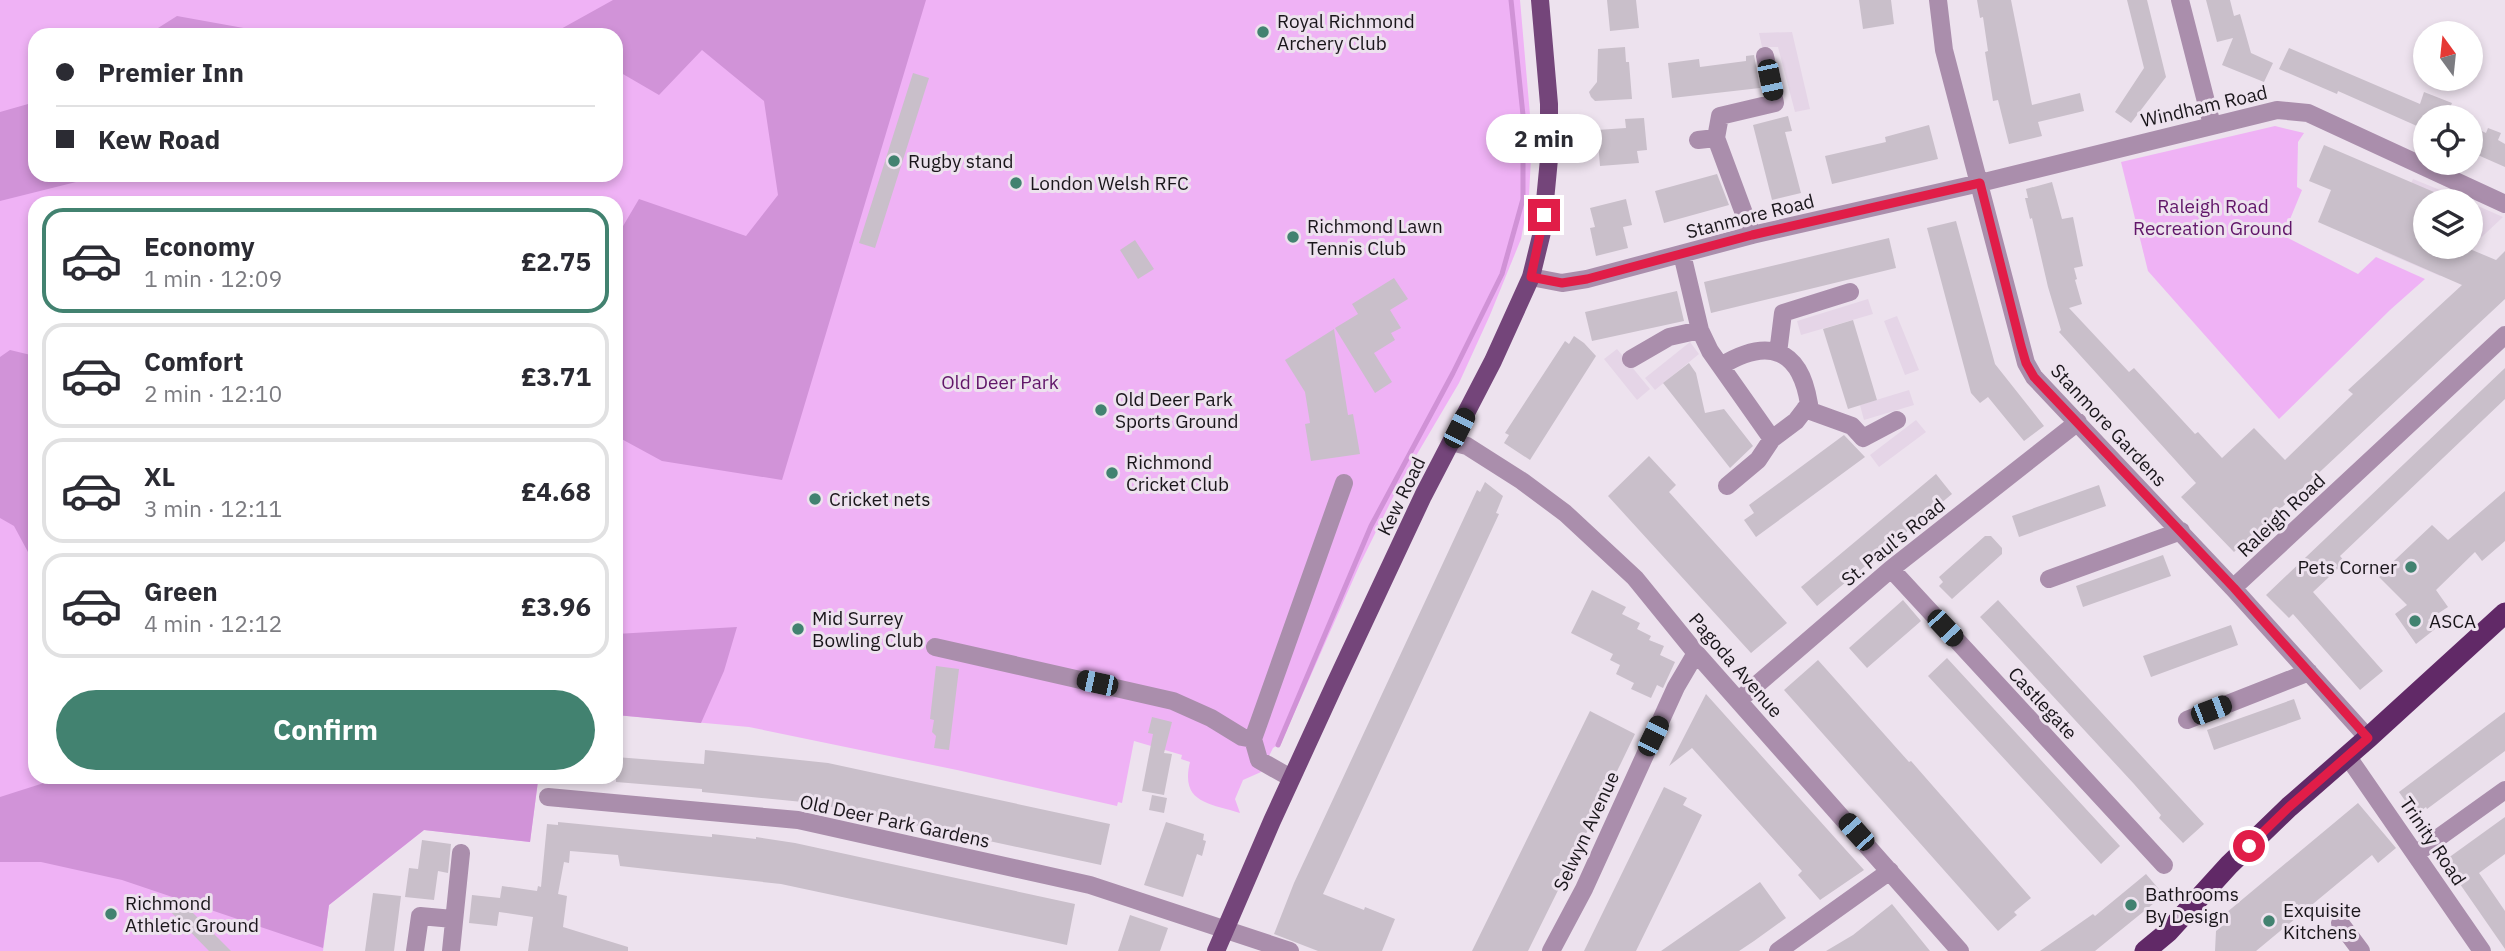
<!DOCTYPE html>
<meta charset="utf-8">
<style>
:root{--surface:#fff;--page:#f7f7f7;--text:#2b2b33;--muted:#7c7c81;--line:#e1e1e2;--accent:#428270}
body{margin:0;font-family:"IBM Plex Sans",sans-serif;background:var(--page);color:var(--text);height:100vh;display:flex;flex-direction:column;font-size:26px;white-space:nowrap}
*{box-sizing:border-box;margin:0}
p{font-size:23px;color:var(--muted)}
.icon{flex:none;width:38px;height:38px;fill:none;stroke:currentColor;stroke-width:2;stroke-linecap:round;stroke-linejoin:round}
.map{position:relative;flex:1;overflow:hidden}
.panel{position:absolute;left:28px;top:196px;width:595px;height:588px;display:flex;flex-direction:column;background:var(--surface);border-radius:21px;box-shadow:0 4px 10px #0003}
.panel>*{flex:none}
.banner{position:absolute;left:28px;top:28px;width:595px;height:154px;border-radius:21px;box-shadow:0 4px 10px #0003;display:grid;align-content:center;height:154px;padding:0 28px;background:var(--surface)}
.needle{width:46px;rotate:345deg}
.tools{position:absolute;left:2413px;top:21px;display:grid;gap:14px}
.tools a{display:grid;place-items:center;width:70px;height:70px;border-radius:50%;background:var(--surface);box-shadow:0 4px 10px #0003;font-size:35px}
.end{position:absolute;width:32px;height:32px;margin:-16px;border:9px solid #e11d48;background:#fff;box-shadow:0 0 0 4px #fff}
.from{border-radius:50%}
.bubble{position:absolute;height:49px;border-radius:24px;background:var(--surface);box-shadow:0 4px 10px #0003;font-size:23px;font-weight:800;line-height:49px;text-align:center}
.car{position:absolute;width:21px;height:42px;margin:-21px -10px;border-radius:9px;box-shadow:0 0 5px 2px #0007;background:linear-gradient(#222 24%,#8ab4d8 0 40%,#222 0 76%,#8ab4d8 0 86%,#222 0)}
.banner b{display:flex;align-items:center;gap:24px;height:66px;font-size:26px}
.banner b+b{border-top:2px solid var(--line)}
.banner i{width:18px;height:18px;background:var(--text)}
ul{padding:12px 0 0;list-style:none}
li{display:flex;align-items:center;gap:21px;height:105px;margin:0 14px 10px;padding:0 14px;border:4px solid var(--line);border-radius:21px}
li div{flex:1}
li b{display:block;font-size:26px}
li em{font-style:normal;font-weight:800}
li.on{border-color:var(--accent)}
li>.icon{width:63px;height:63px;stroke-width:1.5}
.action{display:flex;gap:14px;margin-top:auto;padding:14px 28px}
.action a{flex:1;height:80px;border-radius:42px;background:var(--accent);color:#fff;font-size:28px;font-weight:800;line-height:80px;text-align:center}
.map>svg:first-child{display:block}
.built{fill:#e5d5e7}
.green{fill:#efb2f5;fill-rule:evenodd}
.forest{fill:#d193d8}
.lines{fill:none;stroke-linecap:round;stroke-linejoin:round}
.stream{stroke:#d092d6;stroke-width:5}
.building{fill:#c9bfca}
.minor{stroke:#aa8eac;stroke-width:18}
.major{stroke:#74457a;stroke-width:18}
.highway{stroke:#612967;stroke-width:21}
.route{stroke:#e11d48;stroke-width:9}
.poi-dot{fill:#428270;stroke:#ede2ee;stroke-width:2.5}
.labels{text-anchor:middle;stroke-width:6;stroke-linejoin:round;paint-order:stroke}
.poi-label{font-size:19px;fill:#1a161b;stroke:#ede2ee;text-anchor:start}
.street-label{font-size:19px;fill:#1a161b;stroke:#ede2ee}
.park-label{font-size:19px;fill:#611669;stroke:#ede2ee}
</style>
<div class="map">
<svg width="2505" height="951" viewBox="0 0 2505 951">
<rect width="100%" height="100%" fill="#ede2ee"/>
<!-- built -->
<path class="built" d="M1792 32 1810 109 1795 112 1778 47H1762L1759 33Z
M2413 179 2467 201H2426V247H2471V203L2503 217 2469 249 2440 276 2382 251Z
M1868 299 1873 314 1801 335 1797 321Z
M1897 316 1919 370 1905 375 1884 321Z
M1690 342 1699 354 1655 390 1645 378Z
M1617 349 1650 389 1637 400 1604 359Z
M1909 390 1914 405 1864 420 1860 405Z
M1916 420 1926 432 1879 467 1870 455Z"/>
<!-- green -->
<path class="green" d="M0 0H1520L1532 138 1529 196 1521 239 1490 315 1459 383 1400 483 1360 564 1281 743 1273 748 1261 772 1243 780 1235 799 1240 813C1209 803 1180 803 1190 762L1181 759 1182 755 1134 741 1122 803 1118 802 1117 806 957 770 749 727 616 715V203H35V777H493L538 781 530 842 424 830 329 905 323 951H0ZM35 35H616V175H35Z
M2275 126 2304 133 2298 142 2297 187 2302 190 2286 229 2288 238 2358 274 2376 257 2425 279 2390 310 2279 419 2148 271 2121 162Z"/>
<!-- forest -->
<path class="forest" d="M613 0H926L782 480 662 461 616 436V238L639 199 746 236 778 195 764 101 702 50 659 95 616 70V35H550Z
M177 16 282 35H147Z
M35 102V175H90L92 178 0 201V112Z
M10 350 35 356V565L14 526 0 518V357Z
M737 627 724 671 701 723 616 715V634Z
M77 777H493L538 781 530 842 424 830 329 905 323 948 122 880 41 862H0V797L50 781Z"/>
<g class="lines">
<!-- stream -->
<path class="stream" d="M1278 745 1371 526 1453 373 1502 274 1523 199V115L1511 0"/>
</g>
<!-- building -->
<path class="building" d="M1607 0H1636L1639 28 1610 31Z
M1859 0H1891L1894 24 1863 29Z
M1977 0H2011L2032 105 2080 93 2084 111 2038 122 2042 136 2009 144 1998 100 1993 101 1985 52 1988 51 1983 17 1980 18Z
M2127 0H2147L2166 77 2131 123 2115 112 2144 68Z
M2206 0H2230L2234 16 2240 14 2251 53 2273 63 2264 82 2222 65 2233 38 2217 42Z
M1625 47 1626 62H1629L1632 99 1595 101 1591 97 1589 92 1597 82 1598 49Z
M2289 48 2420 104 2424 92 2452 103 2446 117H2426V130L2338 91 2337 94 2323 88 2279 69Z
M1754 55 1760 88 1672 98 1668 63 1699 59 1700 67 1746 61V56Z
M913 73 929 78 875 248 859 243Z
M1788 116 1792 131 1785 132 1801 193 1772 200 1753 125Z
M1644 118 1647 150 1637 151 1639 163 1600 166 1597 130 1626 128 1625 119Z
M1929 125 1938 159 1832 184 1825 156 1886 142 1885 137Z
M2471 126 2486 133 2488 128 2501 133 2498 140 2505 144V167L2471 152Z
M2324 145 2455 201H2426V247H2465L2496 260 2505 251V299L2234 552 2181 497 2196 483 2059 332 2061 330 2048 287 2032 218 2030 219 2025 198H2028L2026 189 2052 182 2062 219 2073 217 2083 266 2074 268 2077 279 2075 280 2082 304 2069 308 2129 372 2134 368 2195 434 2198 432 2222 458 2254 428 2285 460 2353 394 2348 390 2462 285 2318 222 2331 190 2309 181Z
M1717 174 1729 205 1664 223 1655 191Z
M1626 199 1632 225 1623 227 1628 248 1596 256 1590 228 1595 227 1590 208Z
M1956 221 1995 364 2044 426 2024 441 1988 397 1980 403 1971 393 1927 228Z
M1889 238 1896 268 1711 313 1704 282Z
M1135 240 1154 269 1138 279 1120 250Z
M1394 278 1408 299 1390 310 1401 328 1391 333 1395 340 1374 353 1392 382 1375 393 1335 328 1358 314 1352 304Z
M1677 291 1684 321 1592 341 1585 312Z
M1853 320 1877 400 1848 409 1823 329Z
M1334 329 1348 415 1353 414 1360 454 1311 461 1305 424 1310 423 1305 392 1285 360Z
M1574 336 1584 343 1596 356 1530 460 1504 443 1509 435 1505 433 1565 341 1569 344Z
M1689 363 1696 373 1705 413 1724 409 1753 446 1730 468 1663 383Z
M2505 368V399L2340 556 2345 562 2313 592 2383 671 2360 690 2293 614 2289 618 2266 595Z
M1844 435 1865 457 1756 537 1744 520 1754 513 1749 505Z
M1649 456 1676 485 1669 492 1787 623 1751 653 1608 496Z
M1936 474 1952 494 1817 606 1801 587Z
M1485 482 1503 496 1496 513 1499 514 1323 894 1364 910 1365 907 1395 919 1382 951H1318L1274 934 1294 883 1477 490 1480 492Z
M2099 485 2106 506 2019 537 2012 516Z
M2505 491V541L2482 561 2475 552 2436 590 2448 607 2428 620 2435 629 2416 644 2395 614 2407 605 2378 576 2432 525 2448 540Z
M1985 536H1991L2002 548V554L1952 599 1939 586 1943 582 1939 577Z
M2163 555 2171 576 2083 607 2076 586Z
M1592 590 1626 607 1622 614 1640 623 1637 629 1651 636 1649 640 1664 646 1660 655 1675 662 1663 688 1657 685 1651 698 1631 689 1634 683 1616 674 1620 665 1610 660 1613 654 1571 633Z
M1903 600 1921 621 1867 668 1849 648Z
M1998 600 2204 824 2183 843 2159 818 2161 815 2134 784 1980 617Z
M2231 625 2238 645 2151 677 2143 656Z
M1947 658 2120 846 2101 864 1928 676Z
M1818 660 1909 762 1911 761 2031 898 2014 912 2017 915 1998 931 1784 690Z
M936 666 959 669 949 750 934 748 936 736 932 732 934 720 930 719Z
M1706 694 1845 849 1864 870 1820 900 1798 875 1802 871 1692 748 1669 766Z
M2294 699 2301 719 2214 750 2207 730Z
M1590 711 1635 734 1621 763 1528 951H1472Z
M2505 712V751L2427 809 2426 807 2415 815 2399 792Z
M1152 717 1172 722 1164 753 1172 754 1164 795 1142 791 1153 734 1148 733Z
M705 750 828 763 1110 824 1101 865 813 803 702 792V789L616 782V757L704 764Z
M1664 787 1687 798 1683 805 1702 815 1678 865 1636 951H1584Z
M1152 795 1167 798 1164 813 1149 810Z
M2358 803 2396 848 2378 863 2372 855 2256 951H2215L2216 931 2231 919 2226 913Z
M2505 817V854L2479 873 2505 911V949L2444 861Z
M558 822 712 837V834L756 839V837L795 843 1075 904 1067 945 781 884 620 866 618 855 570 851 569 863 564 862 558 894 567 896 563 927 628 947V951H528L533 917 499 912 497 926 469 923 472 895 500 898 502 886 537 891 538 886 541 887 547 824 558 825Z
M1166 822 1204 834 1203 840 1206 841 1202 856 1197 854 1183 897 1144 885Z
M422 840 451 844 448 873 438 871 434 900 405 897 409 868 418 869Z
M2146 874 2164 895 2095 951H2040L2093 914 2095 916Z
M1760 882 1786 918 1754 941 1739 951H1661Z
M373 893 401 896 394 951H365Z
M177 897 231 951H209L166 907Z
M1892 904 1930 951H1826L1853 935Z
M1130 915 1168 928 1160 951H1118Z"/>
<g class="lines">
<!-- minor -->
<path class="minor" d="M1938 0 1944 50 2026 363 2034 377 2233 588
M2180 0 2212 125
M1698 140 1716 138
M1752 235 1716 138 1720 116 1775 103 1765 56
M1682 254 1700 330 1710 351 1772 439
M1531 277 1562 283 1587 279 1752 235 1980 183 2277 110 2308 113 2505 204
M1778 353 1783 313 1850 292
M1631 359 1669 337 1700 330
M1721 366C1767 338 1800 347 1809 404L1796 421 1772 439 1758 460 1727 486
M1805 409 1852 426 1863 438 1897 420
M1452 442 1467 446 1522 481 1565 513 1635 578 1696 653 1960 951
M1891 569 2164 865
M2049 579 2181 531
M935 647 1173 701 1211 718 1242 737 1253 739
M1739 700 1891 569 2078 422
M2187 720 2309 672
M2368 738 2233 588 2505 335
M2348 757 2482 951
M1291 778 1259 760 1253 739 1344 483
M548 797 798 820 1090 885 1290 951
M2417 853 2505 790
M2340 923 2361 951
M415 951 420 916 453 919
M451 951 461 853
M1551 951 1584 889 1676 687 1696 653
M1778 951 1890 871"/>
<!-- major -->
<path class="major" d="M1216 951 1272 821 1334 686 1423 496 1493 361 1531 277 1542 232 1549 159V104L1540 0"/>
<!-- highway -->
<path class="highway" d="M2145 951 2168 932 2229 865 2289 807 2368 738 2505 613"/>
</g>
<g class="lines">
<!-- route -->
<path class="route" d="M1544 215 1531 277 1562 283 1587 279 1752 235 1980 183 2021 346 2026 363 2034 377 2234 588 2368 738 2289 807 2249 846"/>
</g>
<!-- markers -->
<g class="poi-dot">
<circle cx="1263" cy="32" r="7"/>
<circle cx="894" cy="161" r="7"/>
<circle cx="1016" cy="183" r="7"/>
<circle cx="1293" cy="237" r="7"/>
<circle cx="1101" cy="410" r="7"/>
<circle cx="1112" cy="473" r="7"/>
<circle cx="815" cy="499" r="7"/>
<circle cx="2411" cy="567" r="7"/>
<circle cx="2415" cy="621" r="7"/>
<circle cx="798" cy="629" r="7"/>
<circle cx="2131" cy="905" r="7"/>
<circle cx="111" cy="914" r="7"/>
<circle cx="2269" cy="921" r="7"/>
</g>
<g class="labels">
<!-- poi labels -->
<g class="poi-label">
<text x="1277" y="28">Royal Richmond<tspan x="1277" dy="22">Archery Club</tspan></text>
<text x="908" y="168">Rugby stand</text>
<text x="1030" y="190">London Welsh RFC</text>
<text x="1307" y="233">Richmond Lawn<tspan x="1307" dy="22">Tennis Club</tspan></text>
<text x="1115" y="406">Old Deer Park<tspan x="1115" dy="22">Sports Ground</tspan></text>
<text x="1126" y="469">Richmond<tspan x="1126" dy="22">Cricket Club</tspan></text>
<text x="829" y="506">Cricket nets</text>
<text x="2397" y="574" text-anchor="end">Pets Corner</text>
<text x="812" y="625">Mid Surrey<tspan x="812" dy="22">Bowling Club</tspan></text>
<text x="2429" y="628">ASCA</text>
<text x="2145" y="901">Bathrooms<tspan x="2145" dy="22">By Design</tspan></text>
<text x="125" y="910">Richmond<tspan x="125" dy="22">Athletic Ground</tspan></text>
<text x="2283" y="917">Exquisite<tspan x="2283" dy="22">Kitchens</tspan></text>
</g>
<!-- street labels -->
<g class="street-label">
<text transform="translate(2204 106) rotate(-13)" y="7">Windham Road</text>
<text transform="translate(1750 216) rotate(-14)" y="7">Stanmore Road</text>
<text transform="translate(2109 425) rotate(47)" y="7">Stanmore Gardens</text>
<text transform="translate(1401 496) rotate(-64)" y="7">Kew Road</text>
<text transform="translate(2281 515) rotate(-43)" y="7">Raleigh Road</text>
<text transform="translate(1893 542) rotate(-39)" y="7">St. Paul’s Road</text>
<text transform="translate(1736 665) rotate(49)" y="7">Pagoda Avenue</text>
<text transform="translate(2043 703) rotate(47)" y="7">Castlegate</text>
<text transform="translate(895 821) rotate(12)" y="7">Old Deer Park Gardens</text>
<text transform="translate(1586 831) rotate(-65)" y="7">Selwyn Avenue</text>
<text transform="translate(2433 841) rotate(56)" y="7">Trinity Road</text>
</g>
<!-- park labels -->
<g class="park-label">
<text x="2213" y="213">Raleigh Road<tspan x="2213" dy="22">Recreation Ground</tspan></text>
<text x="1000" y="389">Old Deer Park</text>
</g>
</g>
</svg>
<div class="tools">
<a><svg class="needle" viewBox="-14 -14 28 28"><path d="M0-13l5 13h-10z" fill="#e53935"/><path d="M0 13l5-13h-10z" fill="#7c7c81"/></svg></a>
<a><svg class="icon" aria-label="locate" viewBox="0 0 24 24"><circle cx="12" cy="12" r="6"/><path d="M12 2v4M12 18v4M2 12h4M18 12h4"/></svg></a>
<a><svg class="icon" aria-label="layers" viewBox="0 0 24 24"><path d="M12 4l9 5-9 5-9-5zM3 14l9 5 9-5"/></svg></a>
</div>
<i class="end from" style="left:2249px;top:846px"></i>
<i class="end" style="left:1544px;top:215px"></i>
<div class="bubble" style="left:1486px;top:114px;width:116px">2 min</div>
<i class="car" style="left:1770px;top:80px;rotate:168deg"></i>
<i class="car" style="left:1459px;top:428px;rotate:27deg"></i>
<i class="car" style="left:1945px;top:628px;rotate:137deg"></i>
<i class="car" style="left:1097px;top:683px;rotate:282deg"></i>
<i class="car" style="left:2211px;top:710px;rotate:69deg"></i>
<i class="car" style="left:1653px;top:736px;rotate:26deg"></i>
<i class="car" style="left:1856px;top:832px;rotate:318deg"></i>
<div class="banner">
<b><i class="from"></i>Premier Inn</b>
<b><i></i>Kew Road</b>
</div>
<section class="panel">
<ul>
<li class="on"><svg class="icon" aria-label="car" viewBox="0 0 24 24"><path d="M5 17H2v-5l4-1 3-4h7l3 4 3 1v5h-3M9 17h6M6 11h13"/><circle cx="7" cy="17" r="2"/><circle cx="17" cy="17" r="2"/></svg><div><b>Economy</b><p>1 min · 12:09</p></div><em>£2.75</em></li>
<li><svg class="icon" aria-label="car" viewBox="0 0 24 24"><path d="M5 17H2v-5l4-1 3-4h7l3 4 3 1v5h-3M9 17h6M6 11h13"/><circle cx="7" cy="17" r="2"/><circle cx="17" cy="17" r="2"/></svg><div><b>Comfort</b><p>2 min · 12:10</p></div><em>£3.71</em></li>
<li><svg class="icon" aria-label="car" viewBox="0 0 24 24"><path d="M5 17H2v-5l4-1 3-4h7l3 4 3 1v5h-3M9 17h6M6 11h13"/><circle cx="7" cy="17" r="2"/><circle cx="17" cy="17" r="2"/></svg><div><b>XL</b><p>3 min · 12:11</p></div><em>£4.68</em></li>
<li><svg class="icon" aria-label="car" viewBox="0 0 24 24"><path d="M5 17H2v-5l4-1 3-4h7l3 4 3 1v5h-3M9 17h6M6 11h13"/><circle cx="7" cy="17" r="2"/><circle cx="17" cy="17" r="2"/></svg><div><b>Green</b><p>4 min · 12:12</p></div><em>£3.96</em></li>
</ul>
<div class="action"><a>Confirm</a></div>
</section>
</div>
